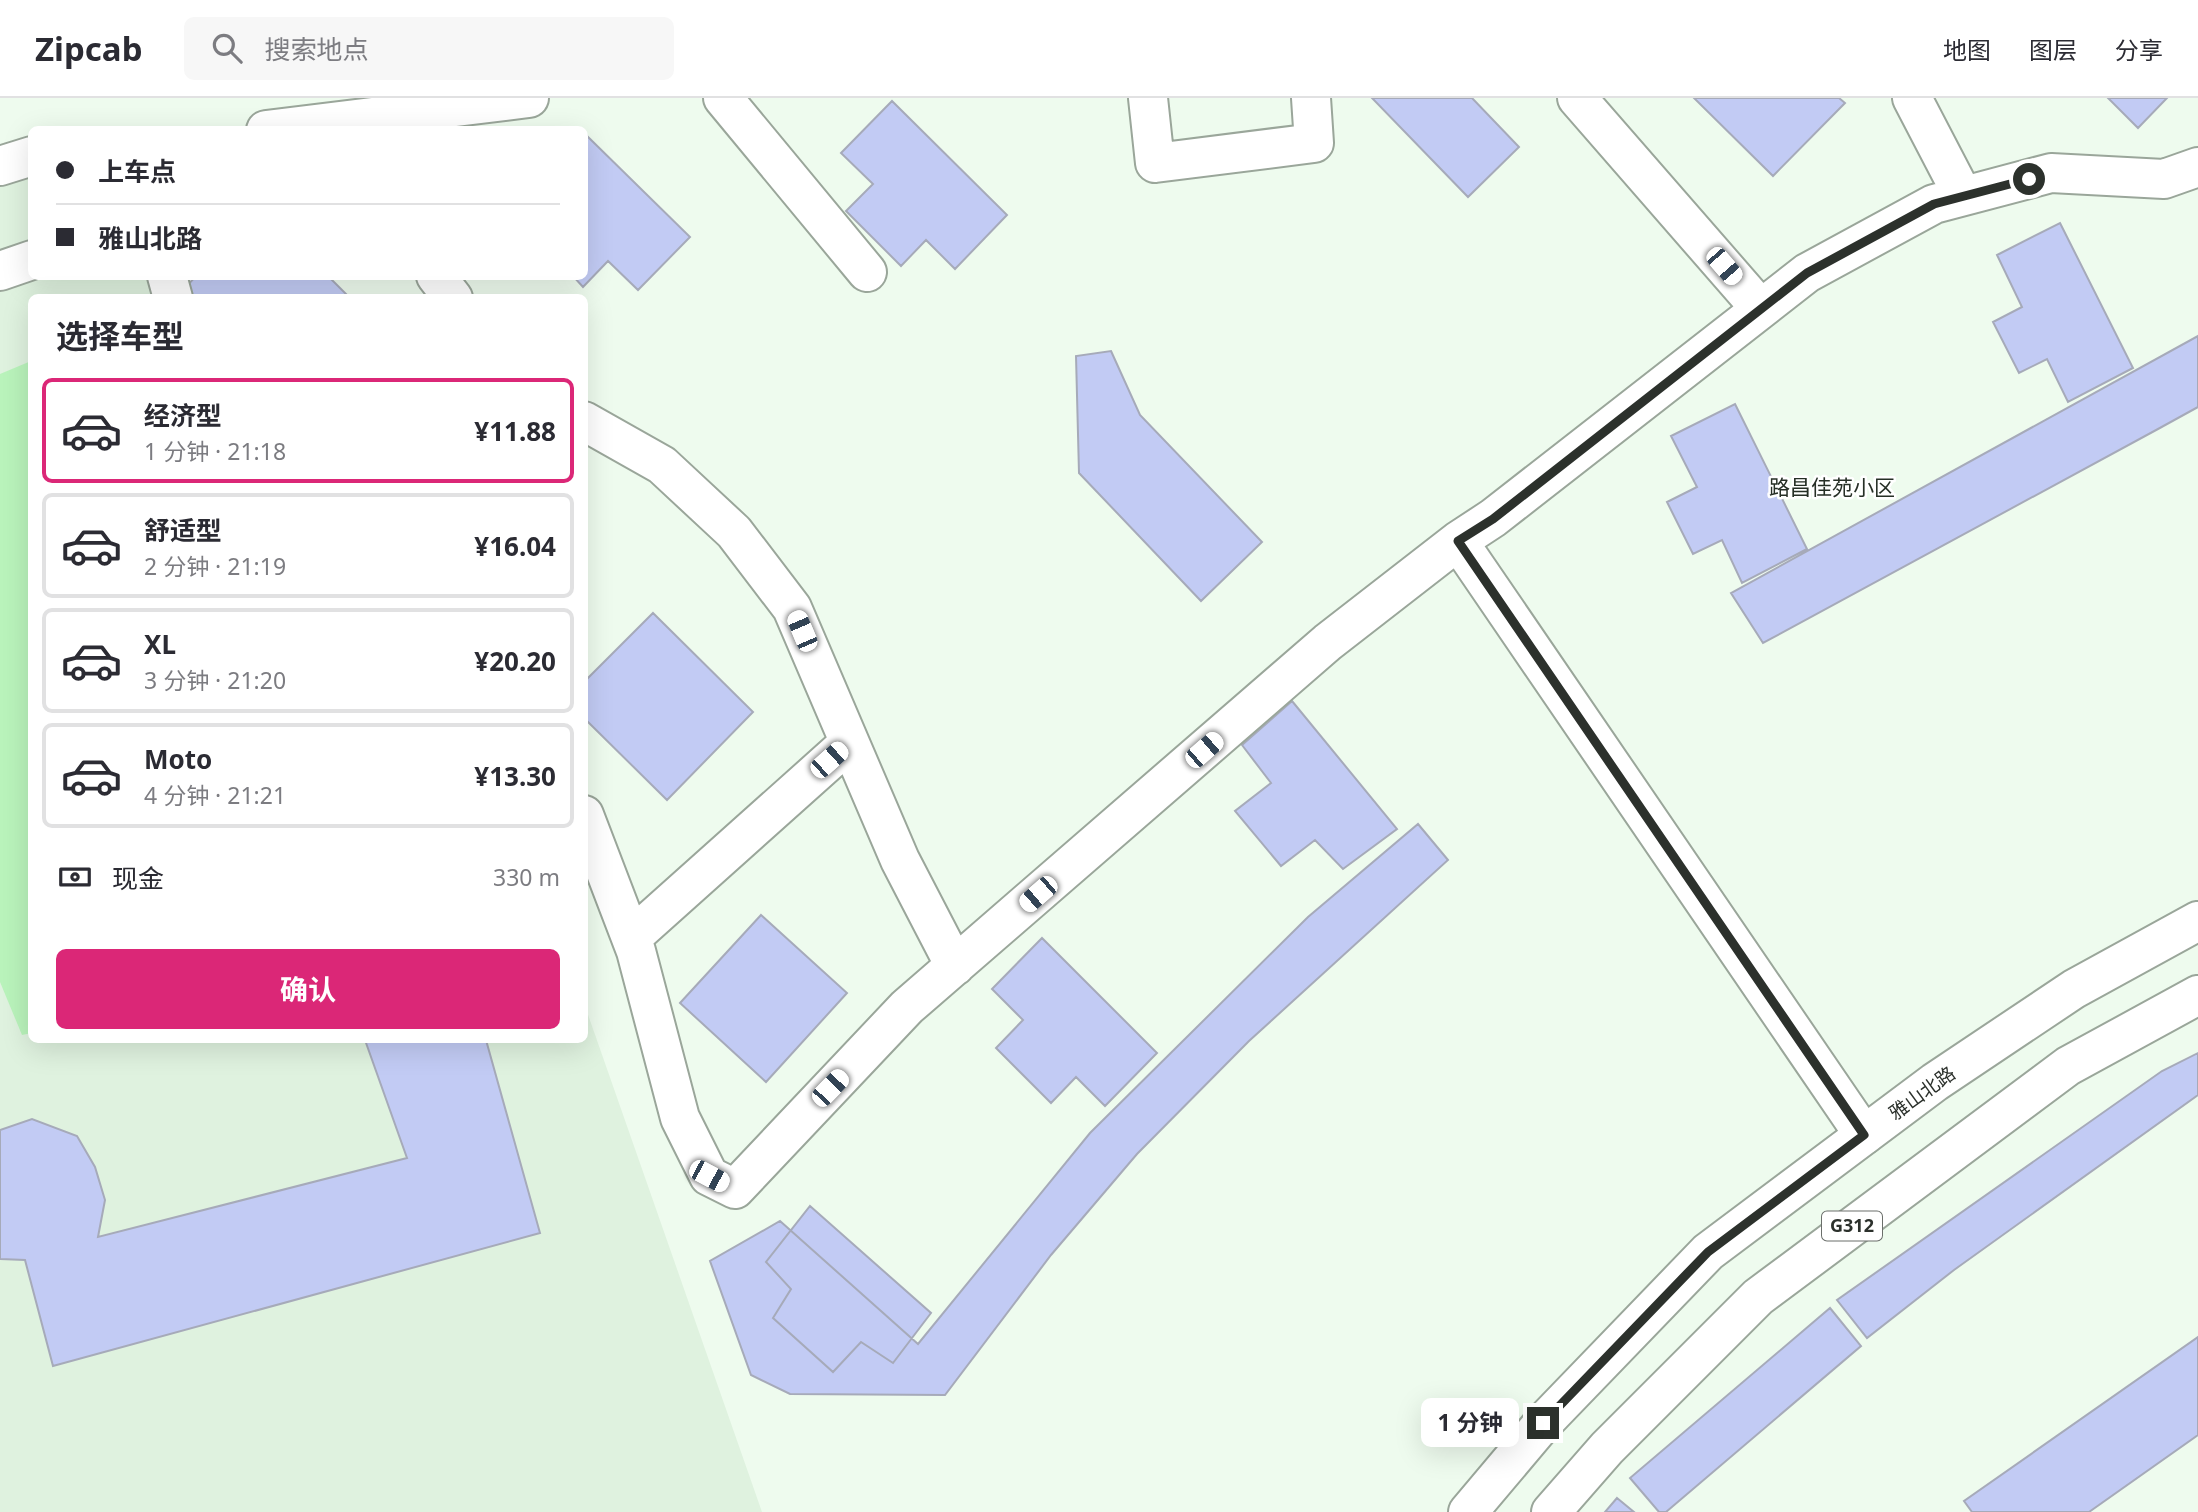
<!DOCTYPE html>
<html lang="zh">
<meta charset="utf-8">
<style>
:root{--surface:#fff;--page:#f7f7f7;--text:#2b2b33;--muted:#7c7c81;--line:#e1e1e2;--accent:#db2777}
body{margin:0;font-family:"Noto Sans","Noto Sans SC",sans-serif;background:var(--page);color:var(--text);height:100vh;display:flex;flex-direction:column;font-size:26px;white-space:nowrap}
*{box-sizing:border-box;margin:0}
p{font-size:23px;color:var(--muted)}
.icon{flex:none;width:38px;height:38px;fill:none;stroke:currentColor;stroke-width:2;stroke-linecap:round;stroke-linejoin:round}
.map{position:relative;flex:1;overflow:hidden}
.details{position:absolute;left:28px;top:196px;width:560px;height:749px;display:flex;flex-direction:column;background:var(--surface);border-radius:10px;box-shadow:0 7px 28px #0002}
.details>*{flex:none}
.banner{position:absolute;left:28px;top:28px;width:560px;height:154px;border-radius:10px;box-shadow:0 7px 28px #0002;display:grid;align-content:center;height:154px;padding:0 28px;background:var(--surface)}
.end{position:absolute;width:32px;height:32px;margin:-16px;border:9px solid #2c312c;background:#fff;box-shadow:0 0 0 4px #fff}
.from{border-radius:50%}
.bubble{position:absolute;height:49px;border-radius:10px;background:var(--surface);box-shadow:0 7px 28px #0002;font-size:23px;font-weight:700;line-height:49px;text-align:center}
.car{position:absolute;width:21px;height:42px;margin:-21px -10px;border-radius:9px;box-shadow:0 0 5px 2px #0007;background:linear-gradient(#fff 24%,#345 0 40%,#fff 0 76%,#345 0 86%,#fff 0)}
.banner b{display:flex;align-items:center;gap:24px;height:66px;font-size:26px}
.banner b+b{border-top:2px solid var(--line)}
.banner i{width:18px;height:18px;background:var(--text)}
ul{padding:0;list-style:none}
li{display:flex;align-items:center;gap:21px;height:105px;margin:0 14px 10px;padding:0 14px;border:4px solid var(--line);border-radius:10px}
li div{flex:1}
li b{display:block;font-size:26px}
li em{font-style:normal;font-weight:700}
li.current{border-color:var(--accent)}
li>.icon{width:63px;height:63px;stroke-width:1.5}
h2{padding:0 28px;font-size:32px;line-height:84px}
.pay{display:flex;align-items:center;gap:18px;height:77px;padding:0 28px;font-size:26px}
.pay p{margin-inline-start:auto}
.cta{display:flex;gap:14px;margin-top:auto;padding:14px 28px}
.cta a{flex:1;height:80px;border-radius:10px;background:var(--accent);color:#fff;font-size:28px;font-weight:700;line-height:80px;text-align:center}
header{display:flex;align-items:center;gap:42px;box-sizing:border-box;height:98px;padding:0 35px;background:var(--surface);border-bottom:2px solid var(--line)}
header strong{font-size:33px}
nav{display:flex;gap:38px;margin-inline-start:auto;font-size:24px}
.search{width:490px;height:63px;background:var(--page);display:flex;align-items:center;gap:18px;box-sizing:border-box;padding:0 24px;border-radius:10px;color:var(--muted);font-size:26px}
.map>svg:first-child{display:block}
.built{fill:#dff2df}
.green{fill:#b9f3bb}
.building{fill:#c2cbf4;stroke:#a6aab9;stroke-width:2}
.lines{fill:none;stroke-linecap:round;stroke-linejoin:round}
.minor-casing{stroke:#9aa69a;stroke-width:42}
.major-casing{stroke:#9aa69a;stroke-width:42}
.minor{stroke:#fff;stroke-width:38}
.major{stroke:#fff;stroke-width:38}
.route{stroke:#2c312c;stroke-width:9}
.labels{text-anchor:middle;stroke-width:5;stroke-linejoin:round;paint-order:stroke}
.shield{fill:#fff;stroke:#6b6f6b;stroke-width:2}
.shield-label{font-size:18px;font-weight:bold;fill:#2c312c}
.street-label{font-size:19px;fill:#2c312c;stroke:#fff}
.neighbourhood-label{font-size:21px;fill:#262f26;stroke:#fff}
</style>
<header>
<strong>Zipcab</strong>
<div class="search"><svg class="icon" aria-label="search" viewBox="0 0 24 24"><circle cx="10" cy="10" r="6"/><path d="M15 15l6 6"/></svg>搜索地点</div>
<nav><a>地图</a><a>图层</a><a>分享</a></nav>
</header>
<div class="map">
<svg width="2198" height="1414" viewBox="0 0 2198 1414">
<rect width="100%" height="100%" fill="#eefbee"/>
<!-- built -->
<path class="built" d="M31 40 32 178 146 179 155 199 32 200V942H584L585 908 762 1414H0V48Z"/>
<!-- green -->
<path class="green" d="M31 263 32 935 22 937 0 884V276Z"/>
<!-- building -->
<path class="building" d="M1372 0H1472L1519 49 1468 99Z
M1694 0H1839L1845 5 1773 78Z
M2108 0H2167L2138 30Z
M892 3 1007 117 955 171 926 142 901 168 846 113 873 86 841 55Z
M584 35 690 139 638 192 608 163 583 189 573 178H584Z
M2060 125 2133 270 2068 304 2047 261 2019 275 1993 224 2022 209 1997 157Z
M196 178H328L346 196 342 200H192L184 191Z
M2198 238V309L2158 331 1763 545 1731 495Z
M1111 253 1140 317 1262 444 1201 503 1079 375 1076 258Z
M1735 306 1807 451 1742 485 1722 442 1693 456 1667 404 1697 389 1671 338Z
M653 515 753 614 667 702 584 620V584Z
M1292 603 1397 731 1343 771 1315 742 1281 768 1235 713 1271 685 1242 647Z
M1418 726 1448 762 1249 943 1137 1056 1051 1157 945 1297 790 1296 751 1277 710 1163 780 1123 918 1246 1090 1035 1308 819Z
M761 817 847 895 766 984 680 905Z
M1042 840 1157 955 1105 1008 1076 979 1051 1005 996 950 1023 922 992 891Z
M365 942H486L540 1135 53 1268 25 1162 0 1161V1032L32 1021 77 1038 95 1069 105 1102 98 1139 407 1060Z
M2198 955V997L1954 1172 1867 1240 1837 1202 2162 973Z
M810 1108 931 1215 893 1265 861 1244 833 1274 773 1220 791 1191 766 1164Z
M1830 1210 1861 1248 1666 1414H1659L1630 1380Z
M2198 1239V1337L2089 1414H1972L1964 1403Z
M1617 1400 1634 1414H1605Z"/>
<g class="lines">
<!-- minor casing -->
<g class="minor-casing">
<path id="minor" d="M723 0 867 174
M1148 0 1155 65 1314 45 1311 0
M1577 0 1760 210
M1912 0 1963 98
M266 32 529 0
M0 68 32 58
M0 173 32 162
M167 178 173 200
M436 178 453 200
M584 323 662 367 734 434 792 510 900 762 955 868
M1458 443 1864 1037
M584 717 636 853 680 1020 709 1078 735 1091 907 909 1328 544 1458 443 1493 420 1807 175 1934 106 2051 75 2164 81 2198 69
M631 840 849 645"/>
</g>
<!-- major casing -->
<g class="major-casing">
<path id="major" d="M1468 1414 1543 1325 1708 1154 1935 984 2074 891 2198 823
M1551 1414 1607 1350 1758 1199 2068 968 2198 897"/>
</g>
<!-- minor -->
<use href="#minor" class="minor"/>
<!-- major -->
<use href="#major" class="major"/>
</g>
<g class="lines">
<!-- route -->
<path class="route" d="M1543 1325 1708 1154 1864 1037 1458 443 1493 421 1807 175 1934 106 2029 81"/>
</g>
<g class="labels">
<!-- shield labels -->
<rect class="shield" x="1822" y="1113.5" width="60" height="29" rx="5"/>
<g class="shield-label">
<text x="1852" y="1134">G312</text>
</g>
<!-- street labels -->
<g class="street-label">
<text transform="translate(1922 995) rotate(-36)" y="7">雅山北路</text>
</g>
<!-- neighbourhood labels -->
<g class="neighbourhood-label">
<text x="1832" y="397">路昌佳苑小区</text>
</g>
</g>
</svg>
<i class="end from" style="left:2029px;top:81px"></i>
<i class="end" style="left:1543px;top:1325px"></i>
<div class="bubble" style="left:1421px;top:1300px;width:98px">1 分钟</div>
<i class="car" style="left:1724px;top:168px;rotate:139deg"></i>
<i class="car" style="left:802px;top:533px;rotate:337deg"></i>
<i class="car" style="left:1204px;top:652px;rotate:49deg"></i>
<i class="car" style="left:829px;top:662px;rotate:48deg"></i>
<i class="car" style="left:1038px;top:796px;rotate:229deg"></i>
<i class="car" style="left:830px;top:990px;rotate:44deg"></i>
<i class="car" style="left:709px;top:1078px;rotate:118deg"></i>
<div class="banner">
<b><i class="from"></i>上车点</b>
<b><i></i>雅山北路</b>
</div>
<section class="details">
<h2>选择车型</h2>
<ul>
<li class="current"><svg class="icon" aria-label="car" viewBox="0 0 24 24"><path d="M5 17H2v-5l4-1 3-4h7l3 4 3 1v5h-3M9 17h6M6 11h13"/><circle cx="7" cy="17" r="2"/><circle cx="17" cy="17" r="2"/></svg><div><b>经济型</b><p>1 分钟 · 21:18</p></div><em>¥11.88</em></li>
<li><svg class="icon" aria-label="car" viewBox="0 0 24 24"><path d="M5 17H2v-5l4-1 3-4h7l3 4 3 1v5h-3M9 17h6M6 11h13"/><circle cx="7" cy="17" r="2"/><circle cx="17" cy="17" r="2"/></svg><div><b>舒适型</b><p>2 分钟 · 21:19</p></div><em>¥16.04</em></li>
<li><svg class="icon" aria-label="car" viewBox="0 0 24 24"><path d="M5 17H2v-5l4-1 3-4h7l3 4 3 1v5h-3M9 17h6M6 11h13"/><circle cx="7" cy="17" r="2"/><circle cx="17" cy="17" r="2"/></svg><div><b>XL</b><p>3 分钟 · 21:20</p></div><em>¥20.20</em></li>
<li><svg class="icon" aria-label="car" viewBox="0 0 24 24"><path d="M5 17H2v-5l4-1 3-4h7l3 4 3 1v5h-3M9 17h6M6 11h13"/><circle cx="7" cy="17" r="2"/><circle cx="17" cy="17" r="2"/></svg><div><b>Moto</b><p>4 分钟 · 21:21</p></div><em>¥13.30</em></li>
</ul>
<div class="pay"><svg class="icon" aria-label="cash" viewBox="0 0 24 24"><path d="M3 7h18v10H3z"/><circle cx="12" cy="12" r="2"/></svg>现金<p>330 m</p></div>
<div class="cta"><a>确认</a></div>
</section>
</div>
